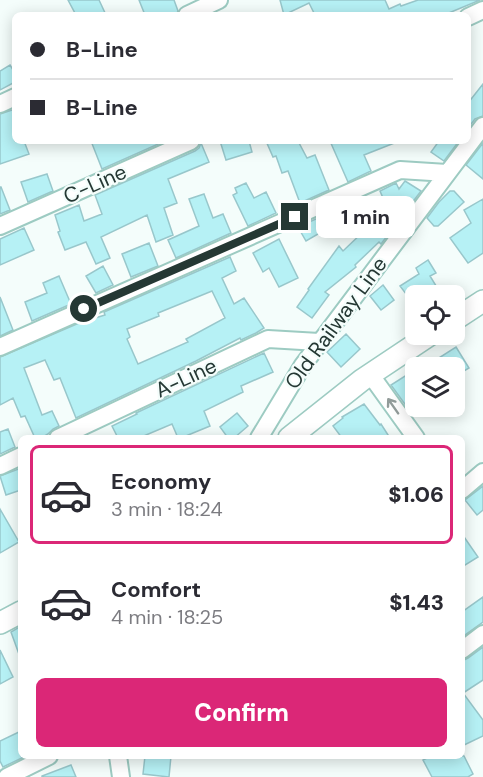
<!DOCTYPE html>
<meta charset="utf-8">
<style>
:root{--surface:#fff;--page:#f7f7f7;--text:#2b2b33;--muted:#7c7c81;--line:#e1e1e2;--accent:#db2777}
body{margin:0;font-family:"DM Sans",sans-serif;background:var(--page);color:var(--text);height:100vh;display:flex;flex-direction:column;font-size:22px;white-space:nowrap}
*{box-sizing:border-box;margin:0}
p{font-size:20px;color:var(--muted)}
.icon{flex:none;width:33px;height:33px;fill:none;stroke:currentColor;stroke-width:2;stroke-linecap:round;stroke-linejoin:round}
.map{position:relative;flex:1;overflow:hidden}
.drawer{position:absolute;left:18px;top:435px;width:447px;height:324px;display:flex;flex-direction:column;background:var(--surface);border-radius:9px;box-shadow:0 3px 15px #0003}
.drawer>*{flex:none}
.top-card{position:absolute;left:12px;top:12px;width:459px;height:132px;border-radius:9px;box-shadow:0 3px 15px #0003;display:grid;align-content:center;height:132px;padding:0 18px;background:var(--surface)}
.fabs{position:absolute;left:405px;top:285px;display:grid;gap:12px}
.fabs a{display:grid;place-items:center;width:60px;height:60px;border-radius:9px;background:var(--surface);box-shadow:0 3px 15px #0003;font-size:30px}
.end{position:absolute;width:27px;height:27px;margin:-14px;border:8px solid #253834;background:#fff;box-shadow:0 0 0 3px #fff}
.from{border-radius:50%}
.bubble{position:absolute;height:42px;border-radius:9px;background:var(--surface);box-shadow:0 3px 15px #0003;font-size:20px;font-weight:800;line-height:42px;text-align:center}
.top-card b{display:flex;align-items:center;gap:21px;height:57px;font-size:22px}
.top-card b+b{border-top:2px solid var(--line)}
.top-card i{width:15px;height:15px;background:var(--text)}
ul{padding:10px 0 0;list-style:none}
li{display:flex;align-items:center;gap:18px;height:99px;margin:0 12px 9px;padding:0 6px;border:3px solid transparent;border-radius:9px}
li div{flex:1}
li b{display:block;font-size:22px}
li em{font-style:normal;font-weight:800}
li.on{border-color:var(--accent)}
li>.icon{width:54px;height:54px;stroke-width:1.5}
.cta{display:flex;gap:12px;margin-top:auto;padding:12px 18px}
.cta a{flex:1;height:69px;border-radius:9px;background:var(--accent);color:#fff;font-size:24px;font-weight:800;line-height:69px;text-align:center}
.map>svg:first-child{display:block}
.building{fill:#b6f1f5;stroke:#98c7cb;stroke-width:1.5;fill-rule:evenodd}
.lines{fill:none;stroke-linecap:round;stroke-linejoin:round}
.minor-casing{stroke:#9dcbc2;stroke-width:20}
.major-casing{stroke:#9dcbc2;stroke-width:24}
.minor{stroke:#fff;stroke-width:16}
.major{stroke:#fff;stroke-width:21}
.oneway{stroke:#929c9a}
.route{stroke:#253834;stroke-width:8}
.labels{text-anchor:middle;stroke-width:4.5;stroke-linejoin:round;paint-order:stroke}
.street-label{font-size:21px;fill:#253834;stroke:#f4fdfb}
</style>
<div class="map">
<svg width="483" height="777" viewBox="0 0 483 777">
<rect width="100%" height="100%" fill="#f4fdfb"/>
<!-- building -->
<path class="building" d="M68 0H99L106 15H76Z
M139 0H174L178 11 177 13 172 15H145Z
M280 0H385L389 9 400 4 401 6 418 0H480L444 15H315L309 3 284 15Z
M10 65 15 73V82L0 90V71Z
M483 84V116L475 119 468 128V103Z
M15 109V141H24L29 154 0 164V114Z
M91 141H165L102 169Z
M220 141H249L252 152 226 160Z
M266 141H298L307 158 315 155 329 190 300 203 288 171 282 173 276 156 273 157Z
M330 141H397V142L364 155 371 171 348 182Z
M439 141H459L444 161 431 152Z
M201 143 209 162 168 179 177 203 164 208 173 235 156 242 147 215 101 237 110 258 96 264 86 242 65 250 58 232 60 231 55 215 79 205 84 221 102 214 95 195 195 151 199 148Z
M483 143V179L466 165Z
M47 174 53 191 28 202 21 182Z
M405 181 421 191 381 244 379 242 355 265 356 267 325 292 329 295 312 318 297 307 309 290 308 289 339 246 343 251 364 231 367 233 390 210 387 207 380 191 396 183 399 189Z
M246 183 254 198 266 192 276 213 248 226 233 195 237 193 235 188Z
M0 187H1L10 210 0 214Z
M450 191H454L464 202 438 226H434L427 218 439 202Z
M204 194 213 218 223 214 231 233 176 258 168 240 199 226 189 199Z
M483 199V253L468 263 450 238 471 223 464 210Z
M318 218 325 230 306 241 298 227Z
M24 228 34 250 0 265V239Z
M279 239 298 278 279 287 269 268 263 272 253 253Z
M149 243 158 266 131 277 122 254Z
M230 257 236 271 222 278 234 304 244 298 264 328 256 333 241 340 240 338 196 361 76 418 60 378 54 380 45 360 24 368 42 415 52 411 59 426 53 429 48 434 41 438H35L25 416 21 417 13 398 0 405V357L79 323 105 315 104 312ZM212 291 225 318 186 339 188 342 138 364 127 339 130 337 127 329 159 316 158 313Z
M428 260 436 273 430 276 438 289 428 296H416V307L400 286 419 274 416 268Z
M103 266 113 285 96 293 86 276Z
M59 276 71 304 32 321 25 302 47 293 43 283Z
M383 285 394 300 381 310 370 296Z
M0 297 13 330 0 336Z
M346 334 360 349 341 367 327 352Z
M456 347 469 368 454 377V368H423Z
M264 353 273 372 241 386 243 392 204 411 210 426 181 438H178L172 424 139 438H118L112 426 137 414 136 413Z
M416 369V402L407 407 391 385Z
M364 404 380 425 381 424 390 438H342L333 426 343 418 342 417Z
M237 413 248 426 234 438H228L220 427Z
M8 429 15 447 0 454V432Z
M21 468V490L6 495 0 476Z
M483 486V510L477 515 465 500Z
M0 509 19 542 0 553Z
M462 534 478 557 462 567Z
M483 597V622L462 637V612Z
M21 626V657H20L11 632Z
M483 647V680L463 693 483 720V736L462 746V661L468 658Z
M0 650 13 677 0 684Z
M21 731V756H26L3 767 0 761V741Z
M145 756H171L169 777 143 774Z
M431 756H464L473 774 468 777H432L423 760Z
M71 765 76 777H42V776Z"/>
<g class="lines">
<!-- minor casing -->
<g class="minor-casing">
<path id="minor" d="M187 15 219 0
M468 17 483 10
M0 104 15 97
M0 226 191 141
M0 347 400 170 447 173
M370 374 416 438
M58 438 268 339 319 342
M259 438 303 365 483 126
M0 466 21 456
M462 490 483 472
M462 650 483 634
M118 756 121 777
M7 777 49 756"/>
</g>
<!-- major casing -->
<g class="major-casing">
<path id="major" d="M454 320 483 301
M289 438 362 380 431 334
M0 623 21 612"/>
</g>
<!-- minor -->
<use href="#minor" class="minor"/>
<!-- major -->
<use href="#major" class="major"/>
</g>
<!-- one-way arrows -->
<defs><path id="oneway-shaft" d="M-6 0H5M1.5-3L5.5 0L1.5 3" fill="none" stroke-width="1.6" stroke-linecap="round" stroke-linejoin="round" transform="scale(1.5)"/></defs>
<use class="oneway" href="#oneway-shaft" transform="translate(393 406) rotate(-125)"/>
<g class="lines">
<!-- route -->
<path class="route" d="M84 309 295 217"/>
</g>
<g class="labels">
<!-- street labels -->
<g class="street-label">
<text transform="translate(95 184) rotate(-24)" y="7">C-Line</text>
<text transform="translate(336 323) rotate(-54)" y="7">Old Railway Line</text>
<text transform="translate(186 378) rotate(-25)" y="7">A-Line</text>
</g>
</g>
</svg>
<div class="fabs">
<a><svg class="icon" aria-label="locate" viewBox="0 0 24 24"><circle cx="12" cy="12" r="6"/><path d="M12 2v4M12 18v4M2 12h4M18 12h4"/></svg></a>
<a><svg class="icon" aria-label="layers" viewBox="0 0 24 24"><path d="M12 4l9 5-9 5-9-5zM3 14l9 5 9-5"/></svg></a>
</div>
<i class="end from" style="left:84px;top:309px"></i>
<i class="end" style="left:295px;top:217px"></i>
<div class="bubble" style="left:316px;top:196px;width:99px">1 min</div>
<div class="top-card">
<b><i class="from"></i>B-Line</b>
<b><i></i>B-Line</b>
</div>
<section class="drawer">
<ul>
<li class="on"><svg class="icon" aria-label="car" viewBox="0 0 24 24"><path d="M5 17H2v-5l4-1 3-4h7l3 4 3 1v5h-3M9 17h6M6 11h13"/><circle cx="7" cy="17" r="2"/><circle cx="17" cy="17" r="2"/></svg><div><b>Economy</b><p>3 min · 18:24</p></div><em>$1.06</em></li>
<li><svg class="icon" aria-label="car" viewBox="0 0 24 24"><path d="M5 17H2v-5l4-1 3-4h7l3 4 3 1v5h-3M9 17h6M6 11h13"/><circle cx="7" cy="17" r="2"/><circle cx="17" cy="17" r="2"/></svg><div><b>Comfort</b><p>4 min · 18:25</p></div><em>$1.43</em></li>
</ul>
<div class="cta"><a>Confirm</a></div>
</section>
</div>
